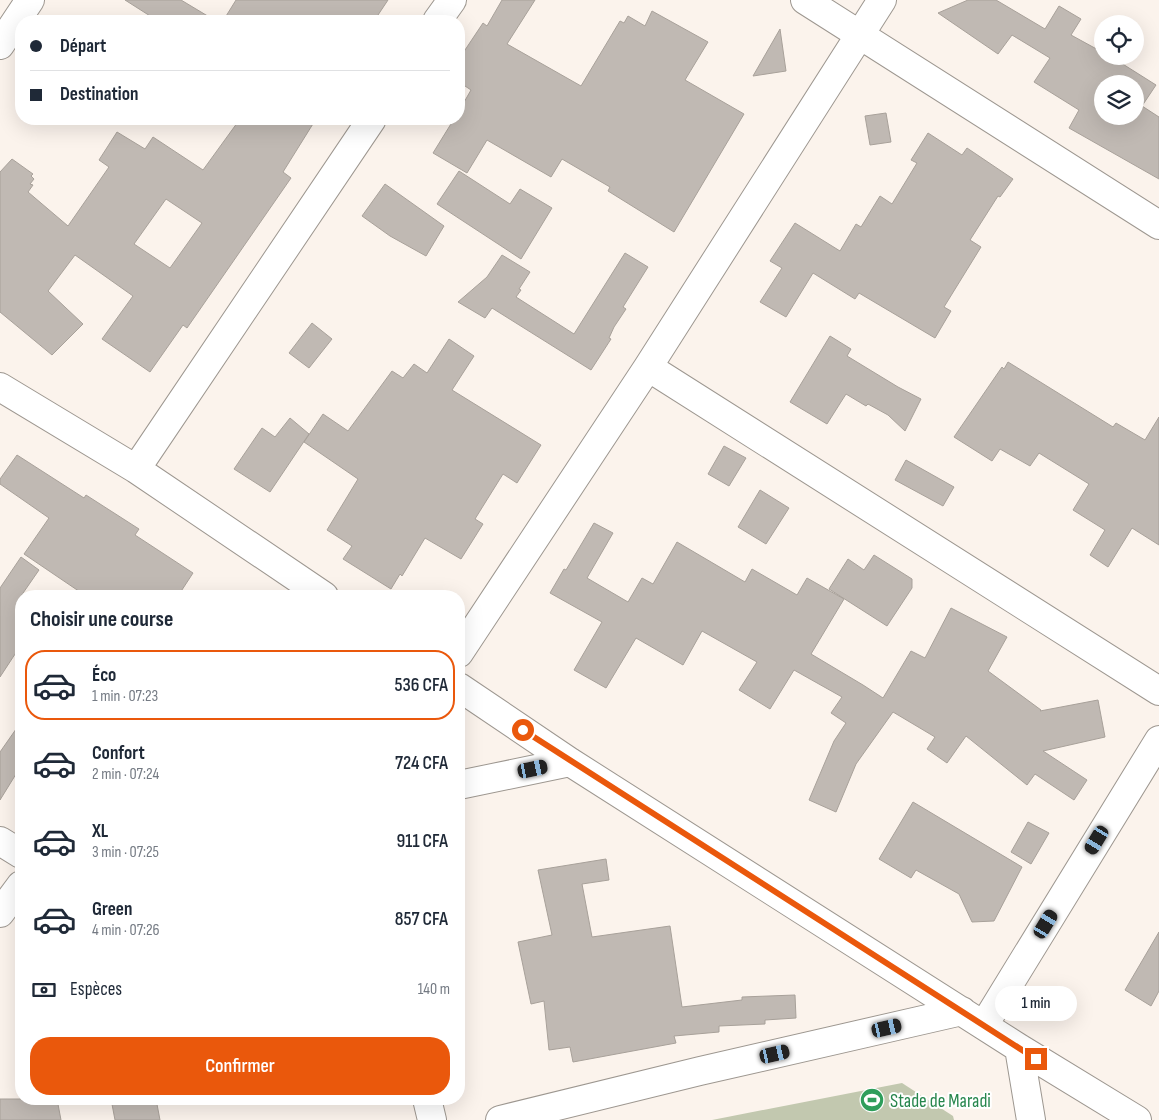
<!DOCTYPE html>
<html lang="fr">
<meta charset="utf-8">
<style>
:root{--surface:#fff;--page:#f2f2f3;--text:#1f2937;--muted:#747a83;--line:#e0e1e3;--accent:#ea580c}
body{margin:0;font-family:"Sofia Sans Condensed",sans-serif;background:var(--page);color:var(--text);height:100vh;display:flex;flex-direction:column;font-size:19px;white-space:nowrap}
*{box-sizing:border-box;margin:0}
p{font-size:16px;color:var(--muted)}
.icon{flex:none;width:28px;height:28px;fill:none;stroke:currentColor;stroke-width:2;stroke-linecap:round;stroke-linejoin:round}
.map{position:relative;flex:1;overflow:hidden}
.panel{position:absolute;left:15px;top:590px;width:450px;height:515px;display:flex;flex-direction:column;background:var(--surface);border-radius:20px;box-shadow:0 5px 20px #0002}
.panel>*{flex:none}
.banner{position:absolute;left:15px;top:15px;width:450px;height:110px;border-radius:20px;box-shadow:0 5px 20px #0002;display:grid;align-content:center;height:110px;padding:0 15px;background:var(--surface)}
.controls{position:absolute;left:1094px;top:15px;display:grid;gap:10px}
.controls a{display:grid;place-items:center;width:50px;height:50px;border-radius:50%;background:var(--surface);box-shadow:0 5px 20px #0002;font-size:25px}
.end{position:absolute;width:22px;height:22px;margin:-11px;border:6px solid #ea580c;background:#fff;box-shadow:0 0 0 2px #fff}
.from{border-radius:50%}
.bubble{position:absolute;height:35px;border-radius:18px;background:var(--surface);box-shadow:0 5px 20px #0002;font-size:16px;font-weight:600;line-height:35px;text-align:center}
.car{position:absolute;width:15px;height:30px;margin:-15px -8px;border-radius:6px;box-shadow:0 0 4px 1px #0007;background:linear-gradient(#222 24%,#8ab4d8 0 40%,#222 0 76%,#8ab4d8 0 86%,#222 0)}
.banner b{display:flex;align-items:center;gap:18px;height:48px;font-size:19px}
.banner b+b{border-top:1px solid var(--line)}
.banner i{width:12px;height:12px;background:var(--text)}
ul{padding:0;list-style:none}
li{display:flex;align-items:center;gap:15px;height:70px;margin:0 10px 8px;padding:0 5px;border:2px solid transparent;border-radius:20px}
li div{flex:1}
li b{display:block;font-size:19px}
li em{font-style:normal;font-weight:600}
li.active{border-color:var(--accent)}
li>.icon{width:45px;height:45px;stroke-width:1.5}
h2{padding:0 15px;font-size:22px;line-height:60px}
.pay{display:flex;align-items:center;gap:12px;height:55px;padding:0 15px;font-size:19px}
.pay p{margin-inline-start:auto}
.cta{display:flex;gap:10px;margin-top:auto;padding:10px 15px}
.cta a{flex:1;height:58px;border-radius:20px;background:var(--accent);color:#fff;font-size:20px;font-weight:600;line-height:58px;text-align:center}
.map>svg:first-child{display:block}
.green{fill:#c2c8af}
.building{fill:#c0b9b3;stroke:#a8a19a;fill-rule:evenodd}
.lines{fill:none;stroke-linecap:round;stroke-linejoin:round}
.minor-casing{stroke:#9d9790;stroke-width:30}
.minor{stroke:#fff;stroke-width:28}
.route{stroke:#ea580c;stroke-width:6}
.labels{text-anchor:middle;stroke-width:4;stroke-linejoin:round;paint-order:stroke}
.leisure-label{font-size:19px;fill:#27864d;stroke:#fff;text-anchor:start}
</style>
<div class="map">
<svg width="1159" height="1120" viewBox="0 0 1159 1120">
<rect width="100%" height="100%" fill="#fbf3ec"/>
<!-- green -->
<path class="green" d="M902 1083 953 1116 954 1120H712Z"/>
<!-- building -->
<path class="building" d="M125 0H181L216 21H158Z
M236 0H388L374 21H223Z
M502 0H535L507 44 581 86 620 21 624 23 628 16 645 26 652 11 708 42 685 80 744 114 674 232 608 191 610 187 562 159 551 177 487 140 467 173 433 153 454 119H459V111L471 90 459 82V59L483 23 487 26Z
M968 0H996L1045 29 1059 6 1081 19 1071 35 1102 52V56H1110L1156 85 1142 106 1159 117V179L1069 128 1079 110 1034 82 1050 58 1012 35 998 54 938 13ZM1102 84H1135V116H1102Z
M780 29 786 71 753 76Z
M886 113 891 142 870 145 865 116Z
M240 119H316L283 172 291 178 187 328 183 325 150 372 102 339 133 296 75 255 48 291 83 324 52 355 0 312V172L12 159 33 174 31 176 34 179 30 184 33 185 28 192 68 226 109 167 99 160 117 132 145 149 153 137 203 170ZM166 199 202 223 170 268 134 244Z
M928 133 962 155 967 148 1013 179 1000 197 998 196 970 240 981 247 944 307 951 311 935 338 859 293 855 299 813 273 786 317 760 302 782 268 770 261 795 223 840 251 856 224 861 227 880 196 892 204 917 163 911 160Z
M459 171 510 204 520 189 552 208 521 259 437 204Z
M385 184 444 226 426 256 390 236 362 216Z
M625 253 648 267 623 307 626 309 614 327 609 338 611 339 591 370 492 308 485 318 458 302 487 277 502 255 530 272 519 289 521 290 516 297 574 334Z
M312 323 332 339 309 368 289 353Z
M830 336 851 349 847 356 898 387 921 399 905 431 888 415 868 404 866 406 846 394 827 424 790 402Z
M449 339 474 356 452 390 541 445 517 483 503 474 475 519 483 524 461 559 425 538 402 576 400 574 391 589 343 559 352 546 327 530 358 479 304 442 323 414 348 431 392 371 403 378 414 364 427 373Z
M1008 362 1113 427 1116 423 1145 440 1159 417V545L1132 528 1108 567 1090 555 1105 530 1073 510 1089 484 1039 453 1030 466 1000 449 992 461 954 437 1002 367 1004 369Z
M290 418 309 434 270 492 234 469 262 428 275 437Z
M724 446 746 458 729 486 708 474Z
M17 455 84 498 86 495 139 529 135 535 193 573 178 596H86L24 554 49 518 0 484V479Z
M906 460 954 487 943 506 895 480Z
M760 490 789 508 766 544 738 527Z
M594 523 613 533 587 578 628 602 642 578 653 584 677 542 745 582 752 569 797 595 807 578 844 599 811 654 863 685 883 698 911 651 925 658 951 608 1007 637 988 671 1041 710 1040 711 1098 700 1105 737 1043 751 1087 780 1074 800 1035 774 1027 785 966 736 947 763 927 749 935 737 893 712 856 764 836 812 809 800 834 741 846 723 831 713 842 697 794 670 770 709 739 690 757 662 702 631 683 665 636 638 606 688 574 670 602 622 550 593 564 569 566 570Z
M874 555 912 579V588L887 626 829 589 848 559 864 570Z
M21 557 39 570 21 596V645L0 677V588Z
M21 722V766L0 800V752Z
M913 802 1022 867 994 921 972 922 959 894 916 870 911 878 879 859Z
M1028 822 1049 833 1031 864 1011 852Z
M606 859 609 880 582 884 592 937 670 926 682 1007 742 1000V997L795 995 796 1018 765 1020V1024L719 1026V1032L674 1036 676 1043 573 1062 570 1047 549 1050 544 1001 531 1004 518 942 552 935 538 870Z
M1159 932V991L1151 1006 1125 990Z
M0 1099H57L61 1120H0Z
M111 1099H156L160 1120H115Z"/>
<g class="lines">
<!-- minor casing -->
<g class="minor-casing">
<path id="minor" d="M805 0 1159 225
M437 21 452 0
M0 45 30 0
M648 367 1159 691
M0 387 136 469 324 596
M136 469 372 119
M459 653 648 367 882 0
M459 687 570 762 1019 1048 1137 1120
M459 785 570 762
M0 841 21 854
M0 913 21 885
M984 1025 1159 740
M1019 1048 1031 1120
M427 1099 432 1120
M500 1120 700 1071 962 1011"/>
</g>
<!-- minor -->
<use href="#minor" class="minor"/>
</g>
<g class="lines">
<!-- route -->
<path class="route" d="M523 730 1036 1059"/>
</g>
<!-- icons -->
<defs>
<g id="stadium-disc" transform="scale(1.25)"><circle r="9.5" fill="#2e9e5b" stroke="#fff"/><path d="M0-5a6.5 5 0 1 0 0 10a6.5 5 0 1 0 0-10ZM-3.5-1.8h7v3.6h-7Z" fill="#fff"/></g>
</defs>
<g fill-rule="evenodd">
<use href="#stadium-disc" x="872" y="1100"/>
</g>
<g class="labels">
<!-- leisure labels -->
<g class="leisure-label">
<text x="890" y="1107">Stade de Maradi</text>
</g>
</g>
</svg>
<div class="controls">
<a><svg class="icon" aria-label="locate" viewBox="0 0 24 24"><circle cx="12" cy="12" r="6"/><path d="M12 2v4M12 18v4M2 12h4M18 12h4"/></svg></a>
<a><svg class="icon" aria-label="layers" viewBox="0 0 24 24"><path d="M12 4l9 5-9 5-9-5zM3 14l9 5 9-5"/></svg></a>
</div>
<i class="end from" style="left:523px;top:730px"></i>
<i class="end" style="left:1036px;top:1059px"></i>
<div class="bubble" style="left:995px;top:986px;width:82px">1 min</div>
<i class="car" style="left:533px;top:769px;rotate:78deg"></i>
<i class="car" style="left:1097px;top:840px;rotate:211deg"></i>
<i class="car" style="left:1046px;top:924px;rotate:31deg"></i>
<i class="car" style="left:887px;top:1028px;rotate:77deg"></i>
<i class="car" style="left:775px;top:1054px;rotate:77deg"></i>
<div class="banner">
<b><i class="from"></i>Départ</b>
<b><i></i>Destination</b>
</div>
<section class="panel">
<h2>Choisir une course</h2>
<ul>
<li class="active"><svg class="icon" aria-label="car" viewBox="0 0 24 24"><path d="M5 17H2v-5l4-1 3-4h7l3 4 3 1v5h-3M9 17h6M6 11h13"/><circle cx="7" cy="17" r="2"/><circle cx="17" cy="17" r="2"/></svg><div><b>Éco</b><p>1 min · 07:23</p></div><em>536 CFA</em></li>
<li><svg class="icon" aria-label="car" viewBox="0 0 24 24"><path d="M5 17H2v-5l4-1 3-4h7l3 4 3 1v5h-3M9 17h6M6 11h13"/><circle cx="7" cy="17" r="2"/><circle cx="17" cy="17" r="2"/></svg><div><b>Confort</b><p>2 min · 07:24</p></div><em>724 CFA</em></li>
<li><svg class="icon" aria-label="car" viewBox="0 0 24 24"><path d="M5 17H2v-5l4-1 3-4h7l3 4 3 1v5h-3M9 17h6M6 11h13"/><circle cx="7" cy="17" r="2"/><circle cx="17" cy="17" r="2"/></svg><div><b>XL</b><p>3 min · 07:25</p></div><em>911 CFA</em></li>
<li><svg class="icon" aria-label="car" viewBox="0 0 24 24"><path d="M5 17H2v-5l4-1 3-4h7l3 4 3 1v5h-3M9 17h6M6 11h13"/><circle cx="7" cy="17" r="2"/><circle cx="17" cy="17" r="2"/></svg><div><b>Green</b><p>4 min · 07:26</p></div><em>857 CFA</em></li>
</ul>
<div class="pay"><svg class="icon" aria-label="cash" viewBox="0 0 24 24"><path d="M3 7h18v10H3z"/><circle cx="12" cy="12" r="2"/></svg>Espèces<p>140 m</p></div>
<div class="cta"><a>Confirmer</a></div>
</section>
</div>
